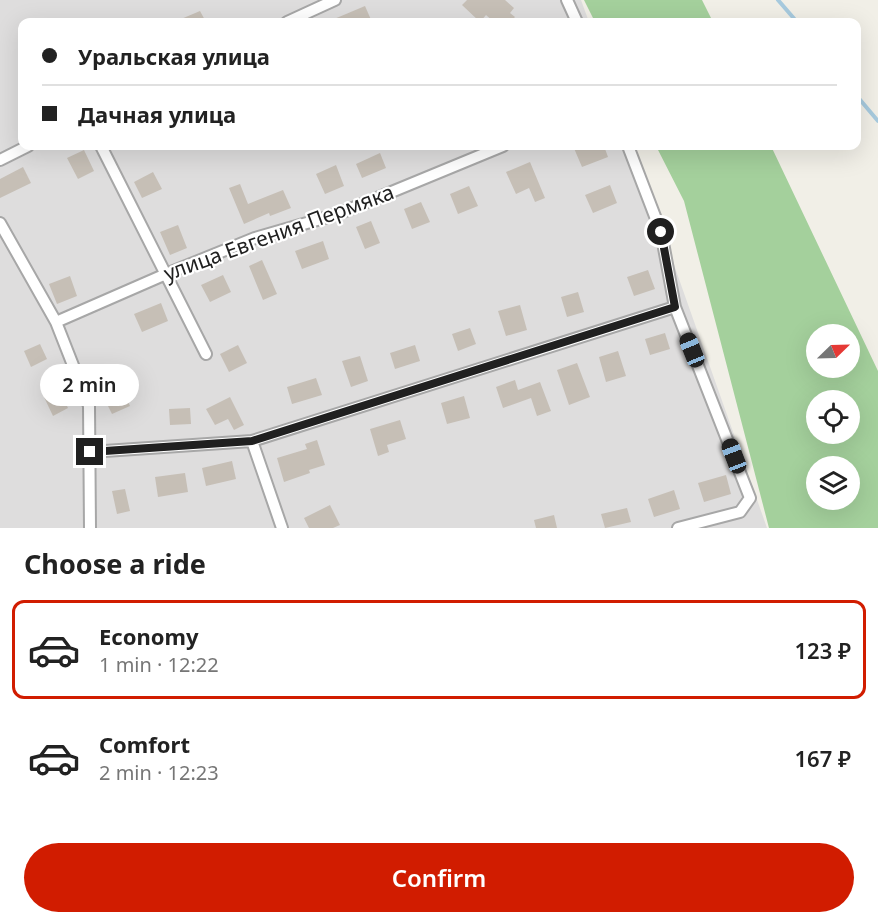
<!DOCTYPE html>
<meta charset="utf-8">
<style>
:root{--surface:#fff;--page:#f2f2f2;--text:#222;--muted:#767676;--line:#e0e0e0;--accent:#d11c00}
body{margin:0;font-family:"Noto Sans",sans-serif;background:var(--page);color:var(--text);height:100vh;display:flex;flex-direction:column;font-size:22px;white-space:nowrap}
*{box-sizing:border-box;margin:0}
p{font-size:20px;color:var(--muted)}
.icon{flex:none;width:33px;height:33px;fill:none;stroke:currentColor;stroke-width:2;stroke-linecap:round;stroke-linejoin:round}
.map{position:relative;height:528px;overflow:hidden}
.side{display:flex;flex-direction:column;background:var(--surface);flex:1}
.side>*{flex:none}
.banner{position:absolute;left:18px;top:18px;width:843px;height:132px;border-radius:12px;box-shadow:0 6px 24px #0002;display:grid;align-content:center;height:132px;padding:0 24px;background:var(--surface)}
.needle{width:39px;rotate:67deg}
.buttons{position:absolute;left:806px;top:324px;display:grid;gap:12px}
.buttons a{display:grid;place-items:center;width:54px;height:54px;border-radius:50%;background:var(--surface);box-shadow:0 6px 24px #0002;font-size:30px}
.end{position:absolute;width:27px;height:27px;margin:-14px;border:8px solid #202020;background:#fff;box-shadow:0 0 0 3px #fff}
.from{border-radius:50%}
.bubble{position:absolute;height:42px;border-radius:21px;background:var(--surface);box-shadow:0 6px 24px #0002;font-size:20px;font-weight:600;line-height:42px;text-align:center}
.car{position:absolute;width:18px;height:36px;margin:-18px -9px;border-radius:8px;box-shadow:0 0 4px 2px #0007;background:linear-gradient(#222 24%,#8ab4d8 0 40%,#222 0 76%,#8ab4d8 0 86%,#222 0)}
.banner b{display:flex;align-items:center;gap:21px;height:57px;font-size:22px}
.banner b+b{border-top:2px solid var(--line)}
.banner i{width:15px;height:15px;background:var(--text)}
ul{padding:0;list-style:none}
li{display:flex;align-items:center;gap:18px;height:99px;margin:0 12px 9px;padding:0 12px;border:3px solid transparent;border-radius:12px}
li div{flex:1}
li b{display:block;font-size:22px}
li em{font-style:normal;font-weight:600}
li.selected{border-color:var(--accent)}
li>.icon{width:54px;height:54px;stroke-width:1.5}
h2{padding:0 24px;font-size:27px;line-height:72px}
.primary-button{display:flex;gap:12px;margin-top:auto;padding:12px 24px}
.primary-button a{flex:1;height:69px;border-radius:36px;background:var(--accent);color:#fff;font-size:24px;font-weight:600;line-height:69px;text-align:center}
.map>svg:first-child{display:block}
.residential{fill:#dedddd}
.forest{fill:#a4d09c;fill-rule:evenodd}
.lines{fill:none;stroke-linecap:round;stroke-linejoin:round}
.stream{stroke:#a7cade;stroke-width:4}
.building{fill:#c6bfb6}
.street-casing{stroke:#a7a7a7;stroke-width:14}
.street{stroke:#fff;stroke-width:10}
.route{stroke:#202020;stroke-width:8}
.labels{text-anchor:middle;stroke-width:4.5;stroke-linejoin:round;paint-order:stroke}
.street-label{font-size:21px;fill:#202020;stroke:#fff}
</style>
<div class="map">
<svg width="878" height="528" viewBox="0 0 878 528">
<rect width="100%" height="100%" fill="#f1efe7"/>
<!-- residential -->
<path class="residential" d="M0 0H581L589 22H22V146H632L767 528H0Z"/>
<!-- forest -->
<path class="forest" d="M584 0H702L713 22H595Z
M656 146H771L878 371V528H769L684 201ZM816 334H849V368H816ZM816 400H849V434H816ZM816 466H849V500H816Z"/>
<g class="lines">
<!-- stream -->
<path class="stream" d="M778 0 797 22
M856 95 878 121"/>
</g>
<!-- building -->
<path class="building" d="M467 0H505L514 8 510 13 515 17 510 22H494L486 15 480 22 462 5Z
M365 6 372 22H327Z
M200 11 206 22H174Z
M573 146H604L608 157 582 167Z
M84 150 94 171 78 179 67 158Z
M380 153 386 168 362 178 356 164Z
M530 162 545 198 535 202 529 188 516 194 506 172Z
M336 165 344 186 325 194 316 174Z
M23 167 31 183 0 198V179Z
M153 172 162 189 142 198 134 182Z
M240 184 248 204 283 190 291 208 270 216 269 213 244 224 229 188Z
M610 185 617 203 593 213 585 195Z
M469 186 478 206 458 214 450 194Z
M421 202 430 222 412 229 404 209Z
M371 221 380 243 365 249 356 227Z
M178 225 187 248 170 255 160 232Z
M323 241 329 259 302 269 295 251Z
M262 260 277 294 263 300 249 266Z
M648 270 655 289 634 296 627 277Z
M223 275 231 292 210 302 201 285Z
M70 276 77 296 57 304 49 284Z
M578 292 584 312 567 317 561 297Z
M161 303 168 321 142 332 134 314Z
M520 305 527 330 506 336 498 311Z
M470 328 476 344 458 351 452 334Z
M665 333 670 349 650 355 645 339Z
M40 344 47 359 31 367 24 351Z
M238 345 247 363 229 372 220 354Z
M415 345 420 361 395 369 390 353Z
M618 351 626 376 606 382 599 357Z
M360 356 368 381 351 387 342 361Z
M577 363 590 397 569 405 557 370Z
M316 378 322 395 292 404 287 387Z
M515 380 518 390 540 382 551 411 537 416 531 398 503 408 496 387Z
M121 386 130 406 112 414 102 394Z
M58 388 68 408 53 416 43 395Z
M464 396 470 418 447 424 441 403Z
M230 397 244 425 234 430 228 419 215 425 206 409Z
M190 408 191 424 170 425 169 409Z
M400 420 406 439 387 445 389 452 378 456 370 429Z
M317 440 325 465 309 470 310 473 284 482 277 458 307 449 305 444Z
M232 461 236 479 206 486 202 468Z
M185 473 188 492 158 497 155 477Z
M726 475 731 494 704 502 698 483Z
M125 489 130 511 117 514 112 491Z
M674 490 680 509 654 517 648 499Z
M330 505 340 525 333 528H309L304 518Z
M627 508 631 522 605 528 601 514Z
M554 515 557 528H536L534 520Z"/>
<g class="lines">
<!-- street casing -->
<g class="street-casing">
<path id="street" d="M567 0 577 22
M287 22 335 0
M101 146 206 354
M628 146 661 232 675 307 750 498 740 512 678 528
M0 160 28 146
M0 223 56 322 89 406 90 528
M56 322 166 274 255 238 338 214 503 146
M252 441 282 528
M90 452 252 441 675 307"/>
</g>
<!-- street -->
<use href="#street" class="street"/>
</g>
<g class="lines">
<!-- route -->
<path class="route" d="M90 452 252 441 675 307 661 232"/>
</g>
<g class="labels">
<!-- street labels -->
<g class="street-label">
<text transform="translate(279 233) rotate(-20)" y="7">улица Евгения Пермяка</text>
</g>
</g>
</svg>
<div class="buttons">
<a><svg class="needle" viewBox="-14 -14 28 28"><path d="M0-13l5 13h-10z" fill="#e53935"/><path d="M0 13l5-13h-10z" fill="#767676"/></svg></a>
<a><svg class="icon" aria-label="locate" viewBox="0 0 24 24"><circle cx="12" cy="12" r="6"/><path d="M12 2v4M12 18v4M2 12h4M18 12h4"/></svg></a>
<a><svg class="icon" aria-label="layers" viewBox="0 0 24 24"><path d="M12 4l9 5-9 5-9-5zM3 14l9 5 9-5"/></svg></a>
</div>
<i class="end from" style="left:661px;top:232px"></i>
<i class="end" style="left:90px;top:452px"></i>
<div class="bubble" style="left:40px;top:364px;width:99px">2 min</div>
<i class="car" style="left:692px;top:350px;rotate:338deg"></i>
<i class="car" style="left:734px;top:456px;rotate:339deg"></i>
<div class="banner">
<b><i class="from"></i>Уральская улица</b>
<b><i></i>Дачная улица</b>
</div>
</div>
<section class="side">
<h2>Choose a ride</h2>
<ul>
<li class="selected"><svg class="icon" aria-label="car" viewBox="0 0 24 24"><path d="M5 17H2v-5l4-1 3-4h7l3 4 3 1v5h-3M9 17h6M6 11h13"/><circle cx="7" cy="17" r="2"/><circle cx="17" cy="17" r="2"/></svg><div><b>Economy</b><p>1 min · 12:22</p></div><em>123 ₽</em></li>
<li><svg class="icon" aria-label="car" viewBox="0 0 24 24"><path d="M5 17H2v-5l4-1 3-4h7l3 4 3 1v5h-3M9 17h6M6 11h13"/><circle cx="7" cy="17" r="2"/><circle cx="17" cy="17" r="2"/></svg><div><b>Comfort</b><p>2 min · 12:23</p></div><em>167 ₽</em></li>
</ul>
<div class="primary-button"><a>Confirm</a></div>
</section>
